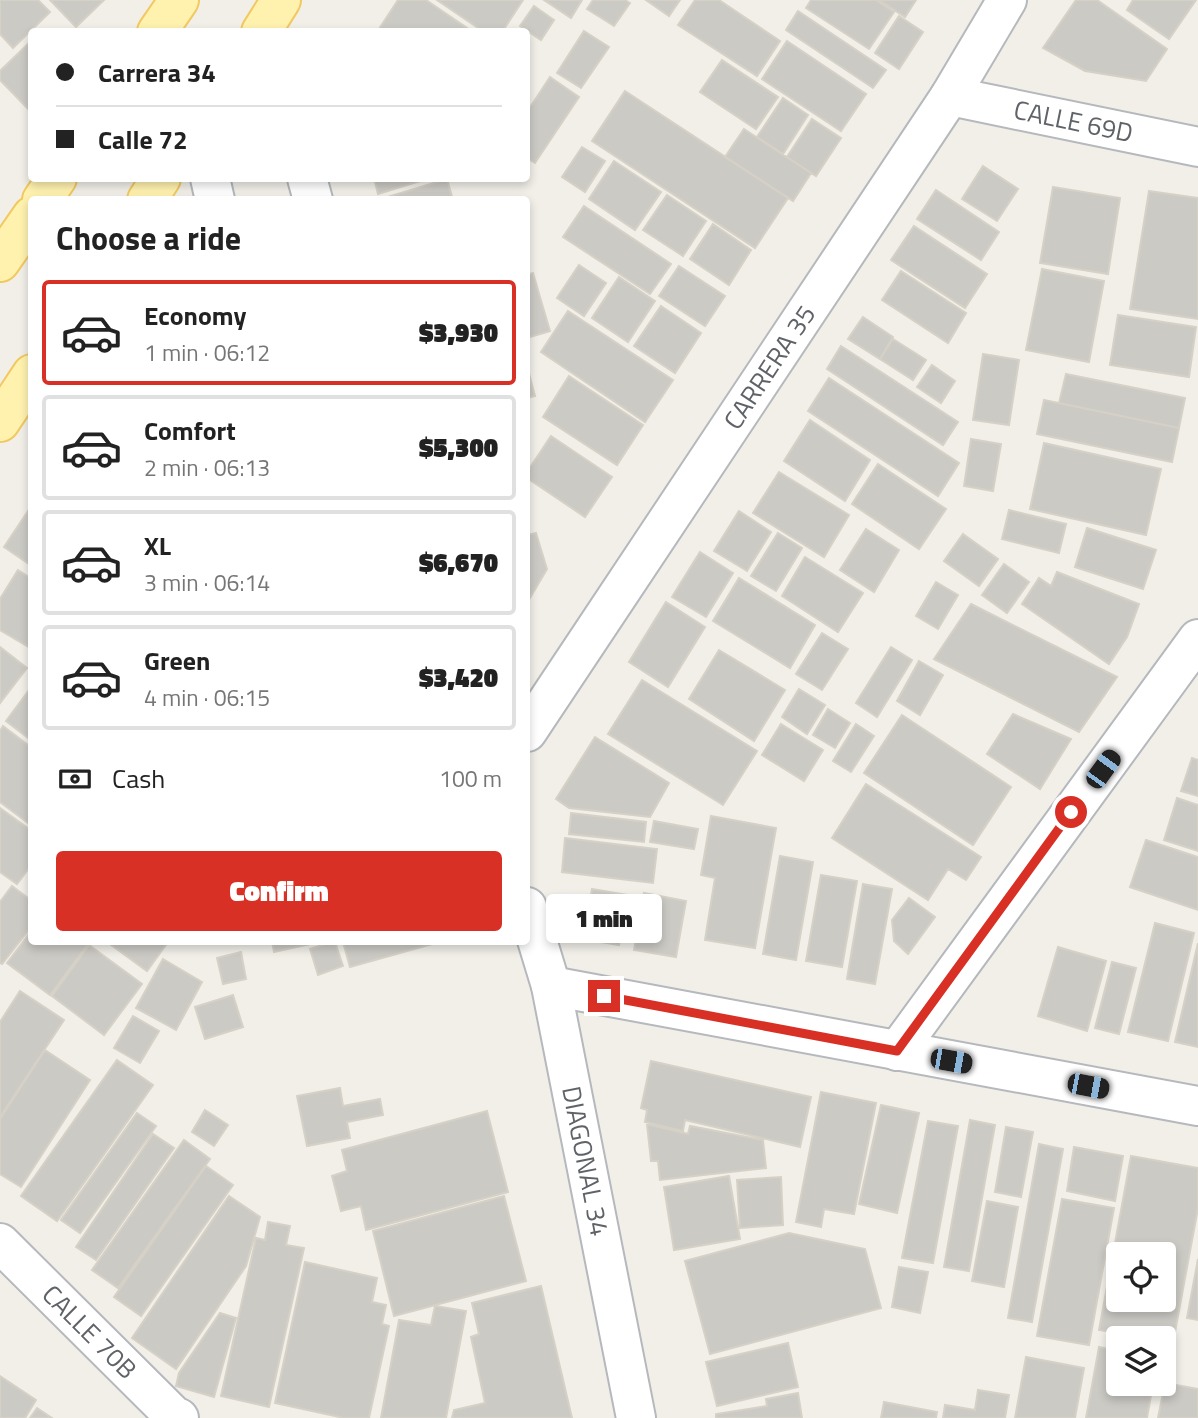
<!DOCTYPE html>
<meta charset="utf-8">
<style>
:root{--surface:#fff;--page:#f6f6f6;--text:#222;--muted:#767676;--line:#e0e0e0;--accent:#d93025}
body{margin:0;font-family:"Titillium Web",sans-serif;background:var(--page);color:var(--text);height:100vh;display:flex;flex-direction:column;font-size:26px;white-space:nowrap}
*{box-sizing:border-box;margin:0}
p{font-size:23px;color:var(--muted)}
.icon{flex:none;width:38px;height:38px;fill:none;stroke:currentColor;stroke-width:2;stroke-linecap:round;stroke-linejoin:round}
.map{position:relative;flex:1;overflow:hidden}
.panel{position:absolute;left:28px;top:196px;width:502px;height:749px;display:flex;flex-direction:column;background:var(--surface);border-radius:7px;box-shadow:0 4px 10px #0003}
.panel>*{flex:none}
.guide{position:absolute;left:28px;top:28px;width:502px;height:154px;border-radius:7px;box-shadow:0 4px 10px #0003;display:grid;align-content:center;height:154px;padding:0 28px;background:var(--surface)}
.controls{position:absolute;left:1106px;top:1242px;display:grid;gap:14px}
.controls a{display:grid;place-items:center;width:70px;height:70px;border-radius:7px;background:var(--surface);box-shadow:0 4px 10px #0003;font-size:35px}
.end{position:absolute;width:32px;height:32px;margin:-16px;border:9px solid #d93025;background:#fff;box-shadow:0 0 0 4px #fff}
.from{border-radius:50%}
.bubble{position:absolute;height:49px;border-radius:7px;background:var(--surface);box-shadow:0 4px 10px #0003;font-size:23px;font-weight:800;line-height:49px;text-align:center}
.car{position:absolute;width:21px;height:42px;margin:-21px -10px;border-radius:9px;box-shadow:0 0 5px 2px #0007;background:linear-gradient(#222 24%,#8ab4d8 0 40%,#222 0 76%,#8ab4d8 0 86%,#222 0)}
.guide b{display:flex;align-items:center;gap:24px;height:66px;font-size:26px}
.guide b+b{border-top:2px solid var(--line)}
.guide i{width:18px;height:18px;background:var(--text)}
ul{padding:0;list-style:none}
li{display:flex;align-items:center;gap:21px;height:105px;margin:0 14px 10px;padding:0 14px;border:4px solid var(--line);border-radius:7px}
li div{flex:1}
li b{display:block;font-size:26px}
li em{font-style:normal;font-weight:800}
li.on{border-color:var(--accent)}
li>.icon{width:63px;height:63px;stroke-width:1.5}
h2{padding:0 28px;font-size:32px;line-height:84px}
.pay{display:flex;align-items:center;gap:18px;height:77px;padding:0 28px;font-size:26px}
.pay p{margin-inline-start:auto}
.action{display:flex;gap:14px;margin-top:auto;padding:14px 28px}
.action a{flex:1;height:80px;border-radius:7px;background:var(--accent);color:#fff;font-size:28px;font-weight:800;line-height:80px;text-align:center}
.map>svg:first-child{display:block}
.building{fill:#cccac5;stroke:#d6d1c6;stroke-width:2;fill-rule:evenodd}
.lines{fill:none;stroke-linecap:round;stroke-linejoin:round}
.minor-casing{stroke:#b5b8bc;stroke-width:42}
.major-casing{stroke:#f2c960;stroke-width:42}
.minor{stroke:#fff;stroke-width:38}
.major{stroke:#fff2af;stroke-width:38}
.route{stroke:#d93025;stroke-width:9}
.labels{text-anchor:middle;stroke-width:6;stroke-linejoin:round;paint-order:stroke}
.street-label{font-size:26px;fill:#5f6368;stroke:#fff}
</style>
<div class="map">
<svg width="1198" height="1418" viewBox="0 0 1198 1418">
<rect width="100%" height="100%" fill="#f1efe8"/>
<!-- building -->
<path class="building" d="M0 0H38L50 12 13 48 0 34Z
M50 0H104L76 27Z
M398 0H426L473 32H377Z
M437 0H523L502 32H484Z
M544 0H582L571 18Z
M593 0H625L630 3 614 26 587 9Z
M646 0H680L669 16Z
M695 0H719L780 41 757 76 678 25Z
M811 0H876L894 12 869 49 806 8Z
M879 0H916L905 17Z
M1076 0H1097L1167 49 1146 81 1085 71 1043 48Z
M1133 0H1196L1169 39 1127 10Z
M534 6 554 20 541 40 520 26Z
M798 11 886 70 873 88 786 30Z
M899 16 923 32 899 69 875 53Z
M584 31 609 47 581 88 557 73Z
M32 40V108L29 110 0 80V71Z
M787 41 866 94 841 131 762 79Z
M722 60 778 97 756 129 700 92Z
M550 77 579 97 535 163 527 158V112Z
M625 91 788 198 755 248 592 141Z
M783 98 808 115 783 154 757 137Z
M812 119 841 138 816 176 787 157Z
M744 129 811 173 793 201 725 157Z
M582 147 605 161 585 192 562 177Z
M614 161 661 192 635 230 589 199Z
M983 166 1018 189 997 221 962 199Z
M374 178H430L378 194Z
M447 179 453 200H378Z
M1053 187 1120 198 1108 274 1040 263Z
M936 190 999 232 981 260 917 219Z
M1149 191 1198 198V319L1130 309Z
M667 195 706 221 683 256 643 230Z
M584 206 671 264 650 294 563 237Z
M713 224 751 250 729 285 690 259Z
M914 226 987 274 965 308 891 260Z
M579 265 606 283 584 316 557 298Z
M679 266 725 296 705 326 659 296Z
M1042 269 1104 281 1089 362 1026 350Z
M901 271 966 313 948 343 882 300Z
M533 273 550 331 527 338V275Z
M619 277 655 301 628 342 592 318Z
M661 306 701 333 675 373 634 346Z
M568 311 673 380 645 422 541 352Z
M1118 315 1196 327 1189 377 1110 365Z
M863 317 893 337 880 359 848 339Z
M893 339 926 360 913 380 880 359Z
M841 346 958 422 943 445 827 369Z
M983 354 1019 360 1009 425 973 420Z
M932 365 955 381 941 403 917 387Z
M527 366 535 396 527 398Z
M1066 374 1185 398 1179 428 1059 403Z
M569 376 643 425 617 465 543 417Z
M829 378 959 463 938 496 808 411Z
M1044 400 1179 428 1172 462 1037 434Z
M810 420 870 460 845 501 784 461Z
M551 436 612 477 585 517 527 478V472Z
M971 439 1001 444 993 491 964 486Z
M1044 443 1161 469 1146 535 1030 509Z
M878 464 946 509 919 549 852 504Z
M779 472 849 515 824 557 753 513Z
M30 508H32V566L4 547Z
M1009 510 1066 524 1059 553 1002 539Z
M739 511 771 532 747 571 714 551Z
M1087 528 1156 550 1143 589 1075 567Z
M866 529 899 550 874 592 840 570Z
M536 533 547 569 527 603V535Z
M778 533 802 548 776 591 751 576Z
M963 534 998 559 979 586 944 561Z
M700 552 733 573 706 617 672 597Z
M805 557 863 593 838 632 782 596Z
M1004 564 1029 582 1007 613 982 595Z
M18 570 32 579V649L0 630V599Z
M1057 572 1139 604 1127 637 1109 664 1022 604 1039 578 1051 586Z
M739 578 815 625 790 668 713 621Z
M936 582 958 595 938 629 916 616Z
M666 602 705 627 668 687 629 662Z
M971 604 1117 677 1079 732 934 659Z
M822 633 848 649 822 690 796 674Z
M0 647 27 668 0 703Z
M891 647 912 660 877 717 856 703Z
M719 650 785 690 754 741 689 699Z
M919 661 943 675 920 715 897 701Z
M642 680 757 751 723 805 608 734Z
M32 686V741L6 721Z
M799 689 825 705 807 734 782 717Z
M828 709 850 723 835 748 813 735Z
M1013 714 1071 739 1040 789 987 754Z
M902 715 1011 787 973 845 864 773Z
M781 724 823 750 804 781 762 755Z
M856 724 874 736 851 772 833 761Z
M3 726 32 748V826L0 802V731Z
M595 737 669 783 650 817 569 808 556 799Z
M1192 758 1198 760V796L1181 791Z
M866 784 981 857 966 880 948 869 928 900 832 838Z
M1177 798 1198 805V851L1164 840Z
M0 808 32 831V864L17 884 0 872Z
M571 813 646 822 644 842 569 834Z
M711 816 776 828 755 948 705 940 715 878 701 875Z
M654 821 698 829 694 849 650 842Z
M565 838 657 849 653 883 562 872Z
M1146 840 1198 857V910L1130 887Z
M780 856 813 862 796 960 763 954Z
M821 875 857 881 842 967 806 961Z
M863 884 892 889 875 984 847 979Z
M12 886 32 901V926L2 964 0 963V902Z
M592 889 628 895 619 945 583 939Z
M644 893 686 901 676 957 634 950Z
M909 898 935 917 908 954 894 941 892 920Z
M1155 923 1194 933 1168 1041 1128 1032Z
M32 930V942H85L88 944 50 995 7 963Z
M107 942H168L147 971Z
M272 942H319L274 952Z
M332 942H335L343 966 318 975 310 949Z
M343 942H436V943L350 967Z
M1198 943V1047L1175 1042Z
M89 945 142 984 104 1035 52 996Z
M1058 947 1106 961 1087 1031 1038 1016Z
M241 952 246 979 223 984 217 958Z
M163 959 202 982 176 1030 136 1008Z
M1112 962 1136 968 1119 1034 1095 1028Z
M20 991 64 1020 0 1117V1022Z
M233 995 243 1027 205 1039 195 1007Z
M133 1016 159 1031 140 1063 114 1048Z
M45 1050 90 1080 21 1187 0 1174V1119Z
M117 1060 153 1085 57 1221 21 1196Z
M651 1061 811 1097 800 1147 685 1120 683 1131 645 1122 647 1110 641 1108Z
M340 1088 343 1106 380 1099 383 1115 347 1122 350 1138 307 1146 297 1096Z
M821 1092 876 1103 854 1214 824 1209 821 1227 796 1222Z
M881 1105 919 1113 897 1213 859 1204Z
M205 1110 228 1125 214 1146 192 1132Z
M487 1111 508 1192 366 1230 361 1206 341 1211 332 1176 347 1171 342 1150Z
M137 1113 156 1126 80 1233 61 1220Z
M970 1120 995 1125 969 1271 944 1267Z
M928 1121 958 1126 933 1263 902 1258Z
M647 1124 688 1134 690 1126 763 1140 766 1168 660 1180 658 1161H651Z
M1006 1127 1033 1132 1021 1197 995 1192Z
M153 1134 174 1148 96 1260 76 1247Z
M184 1140 210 1159 118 1288 92 1270Z
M1039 1144 1063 1149 1032 1322 1008 1318Z
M1074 1147 1123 1156 1115 1201 1067 1191Z
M1131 1156 1198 1168V1208L1173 1343 1164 1341V1339H1151L1099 1330ZM1118 1255H1164V1300H1118Z
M206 1166 233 1185 141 1316 114 1297Z
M729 1176 740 1239 674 1250 664 1187Z
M781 1177 783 1225 740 1228 737 1180Z
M229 1196 260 1217 246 1266 176 1369 132 1338Z
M504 1196 526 1281 394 1316 373 1231Z
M1062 1199 1114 1208 1089 1345 1037 1336Z
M987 1201 1018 1207 1004 1287 972 1281Z
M268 1222 290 1226 286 1245 304 1248 269 1407 221 1396 256 1238 265 1240Z
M789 1233 865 1249 881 1308 710 1354 685 1261Z
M1198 1259V1320L1187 1318Z
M305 1262 377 1278 372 1302 386 1305 382 1324 389 1326 369 1418H344L275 1403Z
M899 1267 928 1272 920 1313 892 1307Z
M541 1286 572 1418H452L454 1410 485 1403 471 1337 479 1334 472 1303Z
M435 1306 466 1311 446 1418H381L399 1320 431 1325Z
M220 1313 236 1318 214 1397 176 1386 179 1373Z
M788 1343 798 1387 717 1406 706 1362Z
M1099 1347 1118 1351V1384H1153L1147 1418H1086Z
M1026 1357 1084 1368 1075 1418H1015Z
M0 1376 36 1400 25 1418H0Z
M1165 1383 1198 1389V1418H1158Z
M978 1390 1009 1395 1005 1418H943L945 1405 975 1410Z
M798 1393 802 1418H716V1414L767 1406 766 1399Z
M884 1402 937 1412 936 1418H881Z
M37 1408 52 1418H30Z"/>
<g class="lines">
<!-- minor casing -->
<g class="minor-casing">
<g id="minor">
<path id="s1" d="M950 96 1198 147"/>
<path d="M210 178 215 200"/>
<path d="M307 178 313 200"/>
<path id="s2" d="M527 732 950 96 1007 0"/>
<path id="s3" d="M527 907 551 986 636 1418"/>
<path d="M551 986 1198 1106"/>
<path d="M897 1051 1198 639"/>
<path id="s4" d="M0 1243 174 1416 179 1418"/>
</g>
</g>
<!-- major casing -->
<g class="major-casing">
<path id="major" d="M157 32 179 0
M261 32 281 0
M42 200 57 178
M147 200 161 178
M0 262 32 216
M0 422 32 374"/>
</g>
<!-- minor -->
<use href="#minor" class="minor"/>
<!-- major -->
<use href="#major" class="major"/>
</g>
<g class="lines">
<!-- route -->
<path class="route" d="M604 996 897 1051 1071 812"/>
</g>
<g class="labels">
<!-- street labels -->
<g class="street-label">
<text dy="9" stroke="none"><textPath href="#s1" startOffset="126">CALLE 69D</textPath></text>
<text dy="9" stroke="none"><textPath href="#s2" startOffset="438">CARRERA 35</textPath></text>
<text dy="9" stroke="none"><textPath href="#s3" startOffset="261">DIAGONAL 34</textPath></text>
<text dy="9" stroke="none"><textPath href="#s4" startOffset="126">CALLE 70B</textPath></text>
</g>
</g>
</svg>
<div class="controls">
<a><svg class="icon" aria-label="locate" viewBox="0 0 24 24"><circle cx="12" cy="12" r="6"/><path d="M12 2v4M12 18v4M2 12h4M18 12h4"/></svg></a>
<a><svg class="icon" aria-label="layers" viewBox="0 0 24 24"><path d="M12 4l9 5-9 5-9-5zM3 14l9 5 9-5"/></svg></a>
</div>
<i class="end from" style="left:1071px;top:812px"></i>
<i class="end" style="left:604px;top:996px"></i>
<div class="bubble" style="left:546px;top:894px;width:116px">1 min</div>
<i class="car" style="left:1103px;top:769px;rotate:36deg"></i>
<i class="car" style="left:951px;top:1061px;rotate:100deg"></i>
<i class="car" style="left:1088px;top:1086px;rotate:101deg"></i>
<div class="guide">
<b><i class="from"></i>Carrera 34</b>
<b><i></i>Calle 72</b>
</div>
<section class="panel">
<h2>Choose a ride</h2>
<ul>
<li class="on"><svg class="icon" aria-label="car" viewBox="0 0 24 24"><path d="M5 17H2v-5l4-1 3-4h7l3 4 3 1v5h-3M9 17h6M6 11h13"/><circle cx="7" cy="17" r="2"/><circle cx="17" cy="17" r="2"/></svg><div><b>Economy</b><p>1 min · 06:12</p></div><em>$3,930</em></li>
<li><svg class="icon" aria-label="car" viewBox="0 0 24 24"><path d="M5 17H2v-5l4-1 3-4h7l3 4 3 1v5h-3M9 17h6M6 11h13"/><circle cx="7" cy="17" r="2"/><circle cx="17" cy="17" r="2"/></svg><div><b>Comfort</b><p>2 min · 06:13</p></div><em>$5,300</em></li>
<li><svg class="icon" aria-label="car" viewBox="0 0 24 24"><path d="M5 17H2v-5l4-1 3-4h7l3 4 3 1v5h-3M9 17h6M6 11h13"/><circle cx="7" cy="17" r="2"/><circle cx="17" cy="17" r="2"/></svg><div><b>XL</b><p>3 min · 06:14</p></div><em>$6,670</em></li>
<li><svg class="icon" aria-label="car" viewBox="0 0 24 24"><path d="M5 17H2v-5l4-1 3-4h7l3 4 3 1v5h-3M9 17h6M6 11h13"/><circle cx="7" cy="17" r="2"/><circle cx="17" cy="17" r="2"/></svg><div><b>Green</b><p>4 min · 06:15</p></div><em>$3,420</em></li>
</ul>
<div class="pay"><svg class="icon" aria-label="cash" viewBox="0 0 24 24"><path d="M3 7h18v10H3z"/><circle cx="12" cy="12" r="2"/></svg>Cash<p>100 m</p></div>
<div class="action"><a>Confirm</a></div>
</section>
</div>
